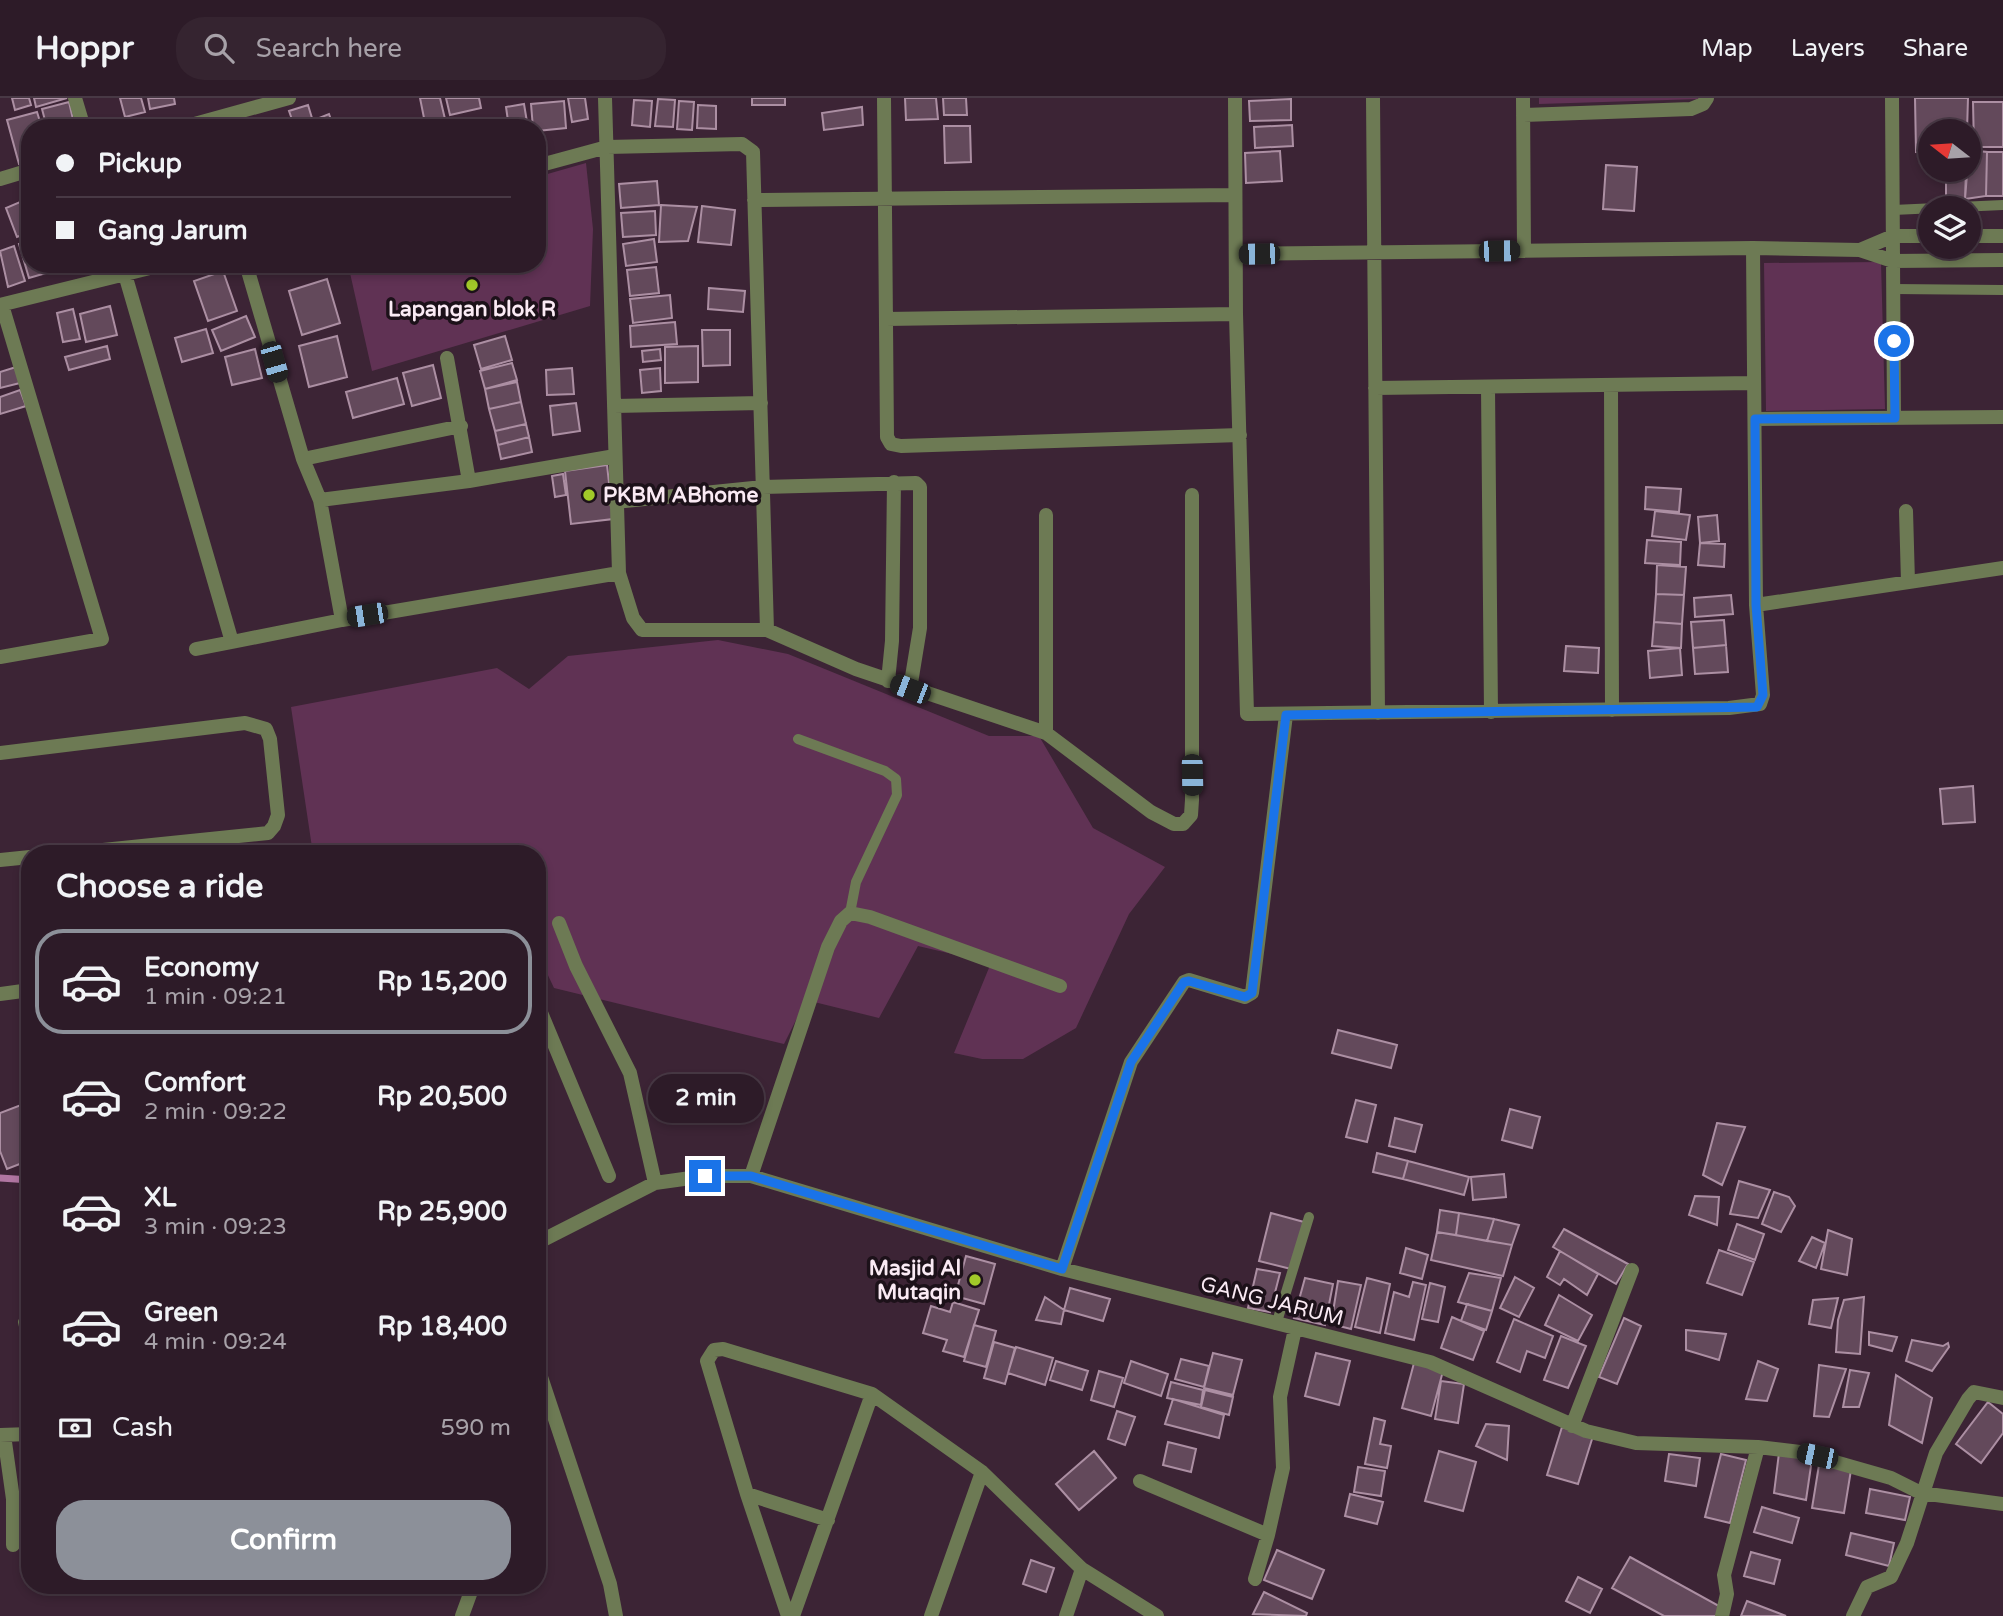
<!DOCTYPE html>
<meta charset="utf-8">
<style>
:root{--surface:#2d1b28;--page:#352430;--text:#f1f3f6;--muted:#a7a1a8;--line:#483945;--accent:#8c9099}
body{margin:0;font-family:"Varela Round",sans-serif;background:var(--page);color:var(--text);height:100vh;display:flex;flex-direction:column;font-size:26px;white-space:nowrap}
*{box-sizing:border-box;margin:0}
p{font-size:23px;color:var(--muted)}
.icon{flex:none;width:38px;height:38px;fill:none;stroke:currentColor;stroke-width:2;stroke-linecap:round;stroke-linejoin:round}
.map{position:relative;flex:1;overflow:hidden}
.side{position:absolute;left:21px;top:747px;width:525px;height:749px;display:flex;flex-direction:column;background:var(--surface);border-radius:28px;box-shadow:0 4px 10px #0003,0 0 0 2px var(--line)}
.side>*{flex:none}
.hud{position:absolute;left:21px;top:21px;width:525px;height:154px;border-radius:28px;box-shadow:0 4px 10px #0003,0 0 0 2px var(--line);display:grid;align-content:center;height:154px;padding:0 35px;background:var(--surface)}
.needle{width:46px;rotate:287deg}
.fabs{position:absolute;left:1918px;top:21px;display:grid;gap:14px}
.fabs a{display:grid;place-items:center;width:63px;height:63px;border-radius:50%;background:var(--surface);box-shadow:0 4px 10px #0003,0 0 0 2px var(--line);font-size:35px}
.end{position:absolute;width:32px;height:32px;margin:-16px;border:9px solid #1a73e8;background:#fff;box-shadow:0 0 0 4px #fff}
.from{border-radius:50%}
.bubble{position:absolute;height:49px;border-radius:24px;background:var(--surface);box-shadow:0 4px 10px #0003,0 0 0 2px var(--line);font-size:23px;font-weight:700;line-height:49px;text-align:center}
.car{position:absolute;width:21px;height:42px;margin:-21px -10px;border-radius:9px;box-shadow:0 0 5px 2px #0007;background:linear-gradient(#222 24%,#8ab4d8 0 40%,#222 0 76%,#8ab4d8 0 86%,#222 0)}
.hud b{display:flex;align-items:center;gap:24px;height:66px;font-size:26px}
.hud b+b{border-top:2px solid var(--line)}
.hud i{width:18px;height:18px;background:var(--text)}
ul{padding:0;list-style:none}
li{display:flex;align-items:center;gap:21px;height:105px;margin:0 14px 10px;padding:0 21px;border:4px solid transparent;border-radius:28px}
li div{flex:1}
li b{display:block;font-size:26px}
li em{font-style:normal;font-weight:700}
li.on{border-color:var(--accent)}
li>.icon{width:63px;height:63px;stroke-width:1.5}
h2{padding:0 35px;font-size:32px;line-height:84px}
.pay{display:flex;align-items:center;gap:18px;height:77px;padding:0 35px;font-size:26px}
.pay p{margin-inline-start:auto}
.action{display:flex;gap:14px;margin-top:auto;padding:14px 35px}
.action a{flex:1;height:80px;border-radius:28px;background:var(--accent);color:#fff;font-size:28px;font-weight:700;line-height:80px;text-align:center}
header{display:flex;align-items:center;gap:42px;box-sizing:border-box;height:98px;padding:0 35px;background:var(--surface);border-bottom:2px solid var(--line)}
header strong{font-size:33px}
nav{display:flex;gap:38px;margin-inline-start:auto;font-size:24px}
.search{width:490px;height:63px;background:var(--page);display:flex;align-items:center;gap:18px;box-sizing:border-box;padding:0 24px;border-radius:28px;color:var(--muted);font-size:26px}
.map>svg:first-child{display:block}
.green{fill:#603254}
.lines{fill:none;stroke-linecap:round;stroke-linejoin:round}
.stream{stroke:#b176a2;stroke-width:7}
.building{fill:#63495b;stroke:#ac8fa3;stroke-width:2}
.service{stroke:#6d7a54;stroke-width:10}
.minor{stroke:#6d7a54;stroke-width:14}
.route{stroke:#1a73e8;stroke-width:9}
.poi-dot{fill:#a1c929;stroke:#1c1119;stroke-width:2.5}
.labels{text-anchor:middle;stroke-width:7;stroke-linejoin:round;paint-order:stroke}
.poi-label{font-size:21px;font-weight:bold;fill:#faeaf4;stroke:#1c1119}
.street-label{font-size:21px;fill:#faeaf4;stroke:#1c1119}
</style>
<header>
<strong>Hoppr</strong>
<div class="search"><svg class="icon" aria-label="search" viewBox="0 0 24 24"><circle cx="10" cy="10" r="6"/><path d="M15 15l6 6"/></svg>Search here</div>
<nav><a>Map</a><a>Layers</a><a>Share</a></nav>
</header>
<div class="map">
<svg width="2003" height="1518" viewBox="0 0 2003 1518">
<rect width="100%" height="100%" fill="#3c2435"/>
<!-- green -->
<path class="green" d="M1539 0H1700V1L1539 6Z
M586 65 593 131 590 208 372 273 348 166H537V79Z
M1881 164 1885 311 1766 313 1764 165Z
M718 542 788 556 989 638H1039L1093 730 1165 769 1129 816 1076 930 1023 961H982L954 955 991 865 918 848 879 920 806 902 784 946 554 890 537 854V756H313L291 609 497 570 529 591 568 558Z"/>
<g class="lines">
<!-- stream -->
<path class="stream" d="M0 1080 30 1082"/>
</g>
<!-- building -->
<path class="building" d="M12 0H29L31 7 15 12Z
M34 0H67L36 9Z
M120 0H141L145 14 125 19Z
M148 0H174L175 6 150 11Z
M420 0H440L445 21 425 25Z
M446 0H479L481 10 450 17Z
M568 0H585L588 21 572 24Z
M752 0H785V7H752Z
M905 0H936L938 21 906 22Z
M943 0H966L967 17H944Z
M1915 0H1968L1967 33H1930V55L1916 54Z
M658 1 675 2 673 29 655 28Z
M1291 1V22L1250 23 1249 3Z
M634 2 652 3 650 29 632 27Z
M564 3 566 30 537 33 533 30 531 6Z
M679 3 694 4 692 32 677 31Z
M69 4 75 30H47L42 11Z
M1973 4H2003V49H1974Z
M524 6 528 30H509L506 9Z
M308 7 315 30H295L289 13Z
M698 7 716 8V31L697 30Z
M862 9 863 27 824 32 822 15Z
M37 14 42 30H30V63L19 66 7 22Z
M329 16 334 30H317L314 22Z
M1292 27 1293 48 1255 50 1254 29Z
M944 28H970L971 64 945 65Z
M1969 52 1987 54 1986 98 1965 101Z
M1280 53 1282 83 1246 85 1245 55Z
M1987 54H2003V98H1986Z
M1606 67 1637 69 1634 113 1603 111Z
M1946 72H1966L1965 101 1946 103Z
M657 83 659 107 621 110 619 86Z
M20 104 30 134 17 139 6 110Z
M661 107 697 109 688 143 659 144Z
M702 108 735 112 731 147 698 144Z
M655 113 656 137 623 139 621 115Z
M654 141 657 164 626 168 623 146Z
M30 143V166H43L46 175 29 180 19 146Z
M14 148 25 183 8 189 0 153Z
M656 169 659 195 630 198 627 172Z
M223 173 237 213 208 223 194 183Z
M327 181 340 225 302 237 289 193Z
M709 190 745 193 743 214 708 211Z
M670 197 672 220 633 225 630 201Z
M110 208 117 237 86 244 80 216Z
M73 211 80 241 63 244 57 215Z
M246 218 255 239 221 253 212 232Z
M675 224 677 246 631 249 630 228Z
M206 231 213 255 182 264 175 240Z
M702 232H730V267L703 268Z
M337 238 347 279 309 289 299 248Z
M505 238 512 262 481 271 474 247Z
M107 248 110 261 69 272 65 259Z
M698 248V284L665 285V249Z
M255 251 262 280 232 287 225 259Z
M660 251 661 262 643 264 642 253Z
M512 265 517 282 485 291 480 273Z
M433 267 441 300 412 308 403 275Z
M16 269 20 285 0 290V274Z
M572 270 574 296 547 297 546 272Z
M660 270 661 293 642 295 640 272Z
M397 280 404 306 353 320 346 294Z
M517 284 521 304 489 311 485 291Z
M20 292 26 308 0 316V299Z
M521 304 526 326 495 333 489 311Z
M576 305 580 333 553 337 550 308Z
M526 326 529 339 498 347 495 333Z
M529 339 532 354 501 361 498 347Z
M607 367 613 421 571 426 565 373Z
M563 376 566 397 555 399 552 378Z
M1646 389 1681 391 1679 414 1645 411Z
M1655 413 1690 417 1686 442 1652 438Z
M1717 417 1719 443 1700 445 1698 419Z
M1647 442 1681 444 1680 467 1645 465Z
M1700 445 1725 446 1724 469 1698 467Z
M1657 467 1686 469 1684 497 1656 496Z
M1656 496 1684 497 1682 526 1654 524Z
M1731 497 1733 516 1695 519 1694 500Z
M1724 522 1726 547 1693 550 1691 524Z
M1654 524 1682 526 1681 550 1652 548Z
M1726 547 1728 574 1695 576 1693 550Z
M1566 548 1599 550 1598 575 1564 573Z
M1680 550 1682 577 1650 580 1648 553Z
M1973 688 1975 724 1943 726 1940 691Z
M1338 932 1397 947 1391 970 1332 955Z
M1356 1002 1376 1007 1367 1044 1346 1039Z
M21 1007 30 1030V1062L7 1071 0 1053V1015Z
M1510 1011 1540 1019 1532 1050 1502 1042Z
M1395 1020 1422 1027 1415 1054 1389 1048Z
M1717 1025 1745 1029 1722 1087 1703 1077Z
M1377 1055 1408 1063 1403 1081 1373 1074Z
M1408 1063 1469 1079 1464 1097 1403 1081Z
M1504 1076 1506 1099 1473 1102 1471 1079Z
M1739 1083 1770 1092 1758 1120 1730 1116Z
M1774 1094 1789 1099 1795 1108 1781 1134 1762 1126Z
M1695 1098 1719 1099 1717 1127 1689 1117Z
M1440 1112 1459 1115 1456 1137 1437 1134Z
M1271 1115 1304 1124 1291 1171 1259 1163Z
M1459 1115 1494 1121 1487 1143 1456 1137Z
M1494 1121 1519 1127 1512 1147 1487 1143Z
M1737 1126 1764 1136 1755 1162 1728 1152Z
M1564 1131 1628 1166 1616 1186 1553 1149Z
M1828 1132 1852 1141 1847 1177 1821 1171Z
M1437 1134 1512 1147 1503 1178 1431 1162Z
M1812 1139 1825 1145 1816 1170 1799 1163Z
M1406 1150 1428 1157 1422 1181 1400 1175Z
M1719 1152 1754 1164 1742 1197 1707 1185Z
M1560 1153 1598 1176 1587 1197 1564 1181 1560 1187 1547 1179Z
M966 1158 995 1166 984 1206 955 1198Z
M1257 1171 1280 1175 1270 1214 1248 1210Z
M1469 1175 1501 1180 1492 1213 1458 1204Z
M1515 1179 1534 1190 1519 1219 1500 1210Z
M1305 1180 1333 1186 1325 1227 1294 1220Z
M1367 1180 1390 1186 1380 1235 1355 1229Z
M1338 1183 1361 1187 1351 1231 1331 1226Z
M1413 1184 1426 1187 1414 1242 1385 1235 1394 1194 1409 1199Z
M1430 1185 1445 1189 1438 1224 1422 1221Z
M1070 1190 1110 1201 1103 1223 1064 1212Z
M1559 1197 1592 1217 1578 1243 1545 1227Z
M1045 1199 1064 1212 1061 1226 1036 1222Z
M1864 1199 1860 1256 1836 1254 1838 1222 1844 1202Z
M1838 1200 1831 1230 1809 1226 1813 1202Z
M953 1204 979 1212 964 1259 943 1253 947 1242 923 1235 931 1208 950 1214Z
M1467 1206 1492 1213 1486 1232 1461 1223Z
M1452 1219 1484 1233 1473 1262 1441 1250Z
M1624 1220 1641 1228 1617 1286 1599 1279Z
M1514 1221 1553 1238 1545 1260 1527 1253 1520 1274 1497 1264Z
M974 1227 996 1233 986 1269 964 1263Z
M1686 1232 1726 1236 1719 1262 1686 1252Z
M1869 1234 1897 1239 1892 1253 1869 1247Z
M1561 1238 1586 1248 1568 1290 1544 1282Z
M1912 1242 1943 1248 1948 1245 1949 1249 1932 1273 1906 1263Z
M994 1244 1015 1250 1005 1286 984 1280Z
M1016 1249 1053 1260 1045 1287 1008 1275Z
M1213 1255 1242 1262 1233 1297 1204 1290Z
M1316 1255 1350 1263 1339 1307 1305 1298Z
M1181 1261 1209 1268 1204 1289 1175 1281Z
M1056 1263 1088 1273 1082 1292 1050 1282Z
M1131 1263 1168 1276 1161 1298 1124 1285Z
M1758 1263 1778 1271 1767 1303 1746 1301Z
M1414 1265 1443 1273 1431 1318 1402 1310Z
M1819 1267 1846 1271 1829 1319 1814 1318Z
M1850 1272 1869 1275 1859 1309H1843Z
M1099 1273 1123 1280 1114 1309 1091 1302Z
M1896 1277 1932 1300 1922 1345 1889 1327Z
M1441 1283 1464 1286 1458 1325 1435 1321Z
M1171 1284 1203 1292 1201 1307 1167 1300Z
M1205 1292 1233 1299 1229 1317 1201 1309Z
M1173 1301 1224 1317 1219 1340 1165 1326Z
M1988 1304 2003 1316V1335L1981 1365 1956 1346Z
M1117 1313 1135 1319 1125 1347 1108 1341Z
M1374 1320 1385 1323 1380 1346 1391 1348 1387 1370 1365 1366Z
M1486 1326 1509 1328 1507 1362 1476 1348Z
M1562 1329 1593 1338 1578 1386 1547 1377Z
M1168 1344 1196 1351 1191 1374 1163 1367Z
M1094 1353 1116 1380 1079 1412 1056 1386Z
M1439 1353 1476 1364 1463 1413 1425 1403Z
M1779 1355 1812 1361 1806 1402 1774 1395Z
M1669 1356 1700 1360 1696 1388 1665 1383Z
M1721 1356 1746 1362 1730 1425 1705 1419Z
M1819 1367 1851 1372 1844 1415 1812 1410Z
M1358 1369 1385 1373 1381 1398 1354 1394Z
M1870 1391 1910 1399 1905 1422 1866 1415Z
M1350 1396 1383 1404 1377 1426 1345 1418Z
M1762 1409 1799 1420 1792 1445 1754 1434Z
M1851 1435 1894 1445 1889 1468 1846 1457Z
M1277 1452 1324 1472 1312 1501 1264 1482Z
M1751 1454 1780 1462 1774 1486 1744 1478Z
M1630 1459 1719 1508 1717 1518H1664L1612 1490Z
M1031 1462 1054 1470 1046 1494 1023 1486Z
M1578 1479 1602 1491 1590 1515 1566 1503Z
M1264 1494 1307 1515 1306 1518 1253 1516Z
M1747 1503 1786 1518H1741Z"/>
<g class="lines">
<!-- service -->
<path class="service" d="M1893 112 2003 107
M1893 191 2003 192
M798 641 885 673 896 681 897 697 856 784 850 815
M23 1224 30 1255
M1276 1227 1309 1119"/>
<!-- minor -->
<path class="minor" d="M75 0 84 30
M605 0 619 475 633 520 642 532H767L856 571 1046 635 1151 714 1174 726H1183L1191 717 1192 702V397
M884 0 887 339 891 346 901 348 1240 337
M1235 0 1236 216 1247 616H1250L1729 610 1760 606 1763 597 1756 507 1753 150
M1373 0 1378 615
M1523 0 1524 153
M1892 0 1894 320
M1523 17 1691 11 1703 6 1707 0
M180 30 289 0
M537 68 607 49 742 46 753 54 767 532
M0 81 30 72
M754 102 1235 97
M1969 138H2003
M1860 152 1893 138H1930
M1236 156 1753 150 1860 152 1893 163 2003 162
M122 166 232 544 342 522 619 475
M246 166 303 361 320 402 342 522
M0 207 166 166
M886 221 1236 216
M447 260 469 383
M1611 289 1612 612
M1375 290 1754 285
M1488 290 1491 614
M614 308 761 305
M1755 321 2003 319
M303 361 461 328
M320 402 469 383 615 358
M615 404 763 389 916 385 920 389V530L910 591
M1906 413 1908 484
M1756 507 2003 470
M196 551 232 544
M0 559 102 541 2 207
M888 583 892 543 894 384
M1046 635V417
M0 655 245 625 266 631 270 641 278 717 274 728 268 735 64 756
M0 762 30 759
M559 825 576 868 630 975 655 1085
M0 896 30 892
M537 905 609 1078
M751 1078 828 849 841 823 850 815 870 819 1060 888
M537 1145 655 1085 705 1078H751L1062 1171 1430 1264 1586 1333 1636 1345 1758 1349 1800 1354 1891 1380 1921 1395 2003 1406
M1062 1171 1131 964 1184 884 1189 882 1245 899 1252 895 1286 617
M537 1267 610 1486 616 1518
M1572 1328 1632 1172
M0 1337 30 1336
M4 1337 13 1401V1447
M1140 1383 1268 1437 1283 1370 1280 1299 1295 1231
M747 1396 828 1422
M1255 1481 1268 1437
M462 1518 473 1488
M788 1518 747 1396 707 1263 714 1252 723 1251 872 1296 982 1374 1082 1471 1157 1518
M793 1518 872 1296
M931 1518 982 1374
M1066 1518 1082 1471
M1722 1518 1727 1496 1724 1477 1758 1349
M1853 1518 1867 1489 1891 1479 1907 1445 1936 1355 1968 1301 1974 1294 2003 1300"/>
</g>
<g class="lines">
<!-- route -->
<path class="route" d="M705 1078H751L1062 1171 1131 964 1184 884 1189 883 1245 899 1252 895 1286 617 1757 609 1763 597 1756 507 1755 321 1895 320 1894 243"/>
</g>
<!-- markers -->
<g class="poi-dot">
<circle cx="472" cy="187" r="7"/>
<circle cx="589" cy="397" r="7"/>
<circle cx="975" cy="1182" r="7"/>
</g>
<g class="labels">
<!-- poi labels -->
<g class="poi-label">
<text x="472" y="218">Lapangan blok R</text>
<text x="603" y="404" text-anchor="start">PKBM ABhome</text>
<text x="961" y="1177" text-anchor="end">Masjid Al<tspan x="961" dy="24">Mutaqin</tspan></text>
</g>
<!-- street labels -->
<g class="street-label">
<text transform="translate(1272 1203) rotate(14)" y="7">GANG JARUM</text>
</g>
</g>
</svg>
<div class="fabs">
<a><svg class="needle" viewBox="-14 -14 28 28"><path d="M0-13l5 13h-10z" fill="#e53935"/><path d="M0 13l5-13h-10z" fill="#a7a1a8"/></svg></a>
<a><svg class="icon" aria-label="layers" viewBox="0 0 24 24"><path d="M12 4l9 5-9 5-9-5zM3 14l9 5 9-5"/></svg></a>
</div>
<i class="end from" style="left:1894px;top:243px"></i>
<i class="end" style="left:705px;top:1078px"></i>
<div class="bubble" style="left:648px;top:976px;width:116px">2 min</div>
<i class="car" style="left:1499px;top:153px;rotate:89deg"></i>
<i class="car" style="left:1259px;top:156px;rotate:269deg"></i>
<i class="car" style="left:274px;top:264px;rotate:164deg"></i>
<i class="car" style="left:367px;top:517px;rotate:261deg"></i>
<i class="car" style="left:910px;top:591px;rotate:291deg"></i>
<i class="car" style="left:1192px;top:677px;rotate:179deg"></i>
<i class="car" style="left:1817px;top:1358px;rotate:282deg"></i>
<div class="hud">
<b><i class="from"></i>Pickup</b>
<b><i></i>Gang Jarum</b>
</div>
<section class="side">
<h2>Choose a ride</h2>
<ul>
<li class="on"><svg class="icon" aria-label="car" viewBox="0 0 24 24"><path d="M5 17H2v-5l4-1 3-4h7l3 4 3 1v5h-3M9 17h6M6 11h13"/><circle cx="7" cy="17" r="2"/><circle cx="17" cy="17" r="2"/></svg><div><b>Economy</b><p>1 min · 09:21</p></div><em>Rp 15,200</em></li>
<li><svg class="icon" aria-label="car" viewBox="0 0 24 24"><path d="M5 17H2v-5l4-1 3-4h7l3 4 3 1v5h-3M9 17h6M6 11h13"/><circle cx="7" cy="17" r="2"/><circle cx="17" cy="17" r="2"/></svg><div><b>Comfort</b><p>2 min · 09:22</p></div><em>Rp 20,500</em></li>
<li><svg class="icon" aria-label="car" viewBox="0 0 24 24"><path d="M5 17H2v-5l4-1 3-4h7l3 4 3 1v5h-3M9 17h6M6 11h13"/><circle cx="7" cy="17" r="2"/><circle cx="17" cy="17" r="2"/></svg><div><b>XL</b><p>3 min · 09:23</p></div><em>Rp 25,900</em></li>
<li><svg class="icon" aria-label="car" viewBox="0 0 24 24"><path d="M5 17H2v-5l4-1 3-4h7l3 4 3 1v5h-3M9 17h6M6 11h13"/><circle cx="7" cy="17" r="2"/><circle cx="17" cy="17" r="2"/></svg><div><b>Green</b><p>4 min · 09:24</p></div><em>Rp 18,400</em></li>
</ul>
<div class="pay"><svg class="icon" aria-label="cash" viewBox="0 0 24 24"><path d="M3 7h18v10H3z"/><circle cx="12" cy="12" r="2"/></svg>Cash<p>590 m</p></div>
<div class="action"><a>Confirm</a></div>
</section>
</div>
